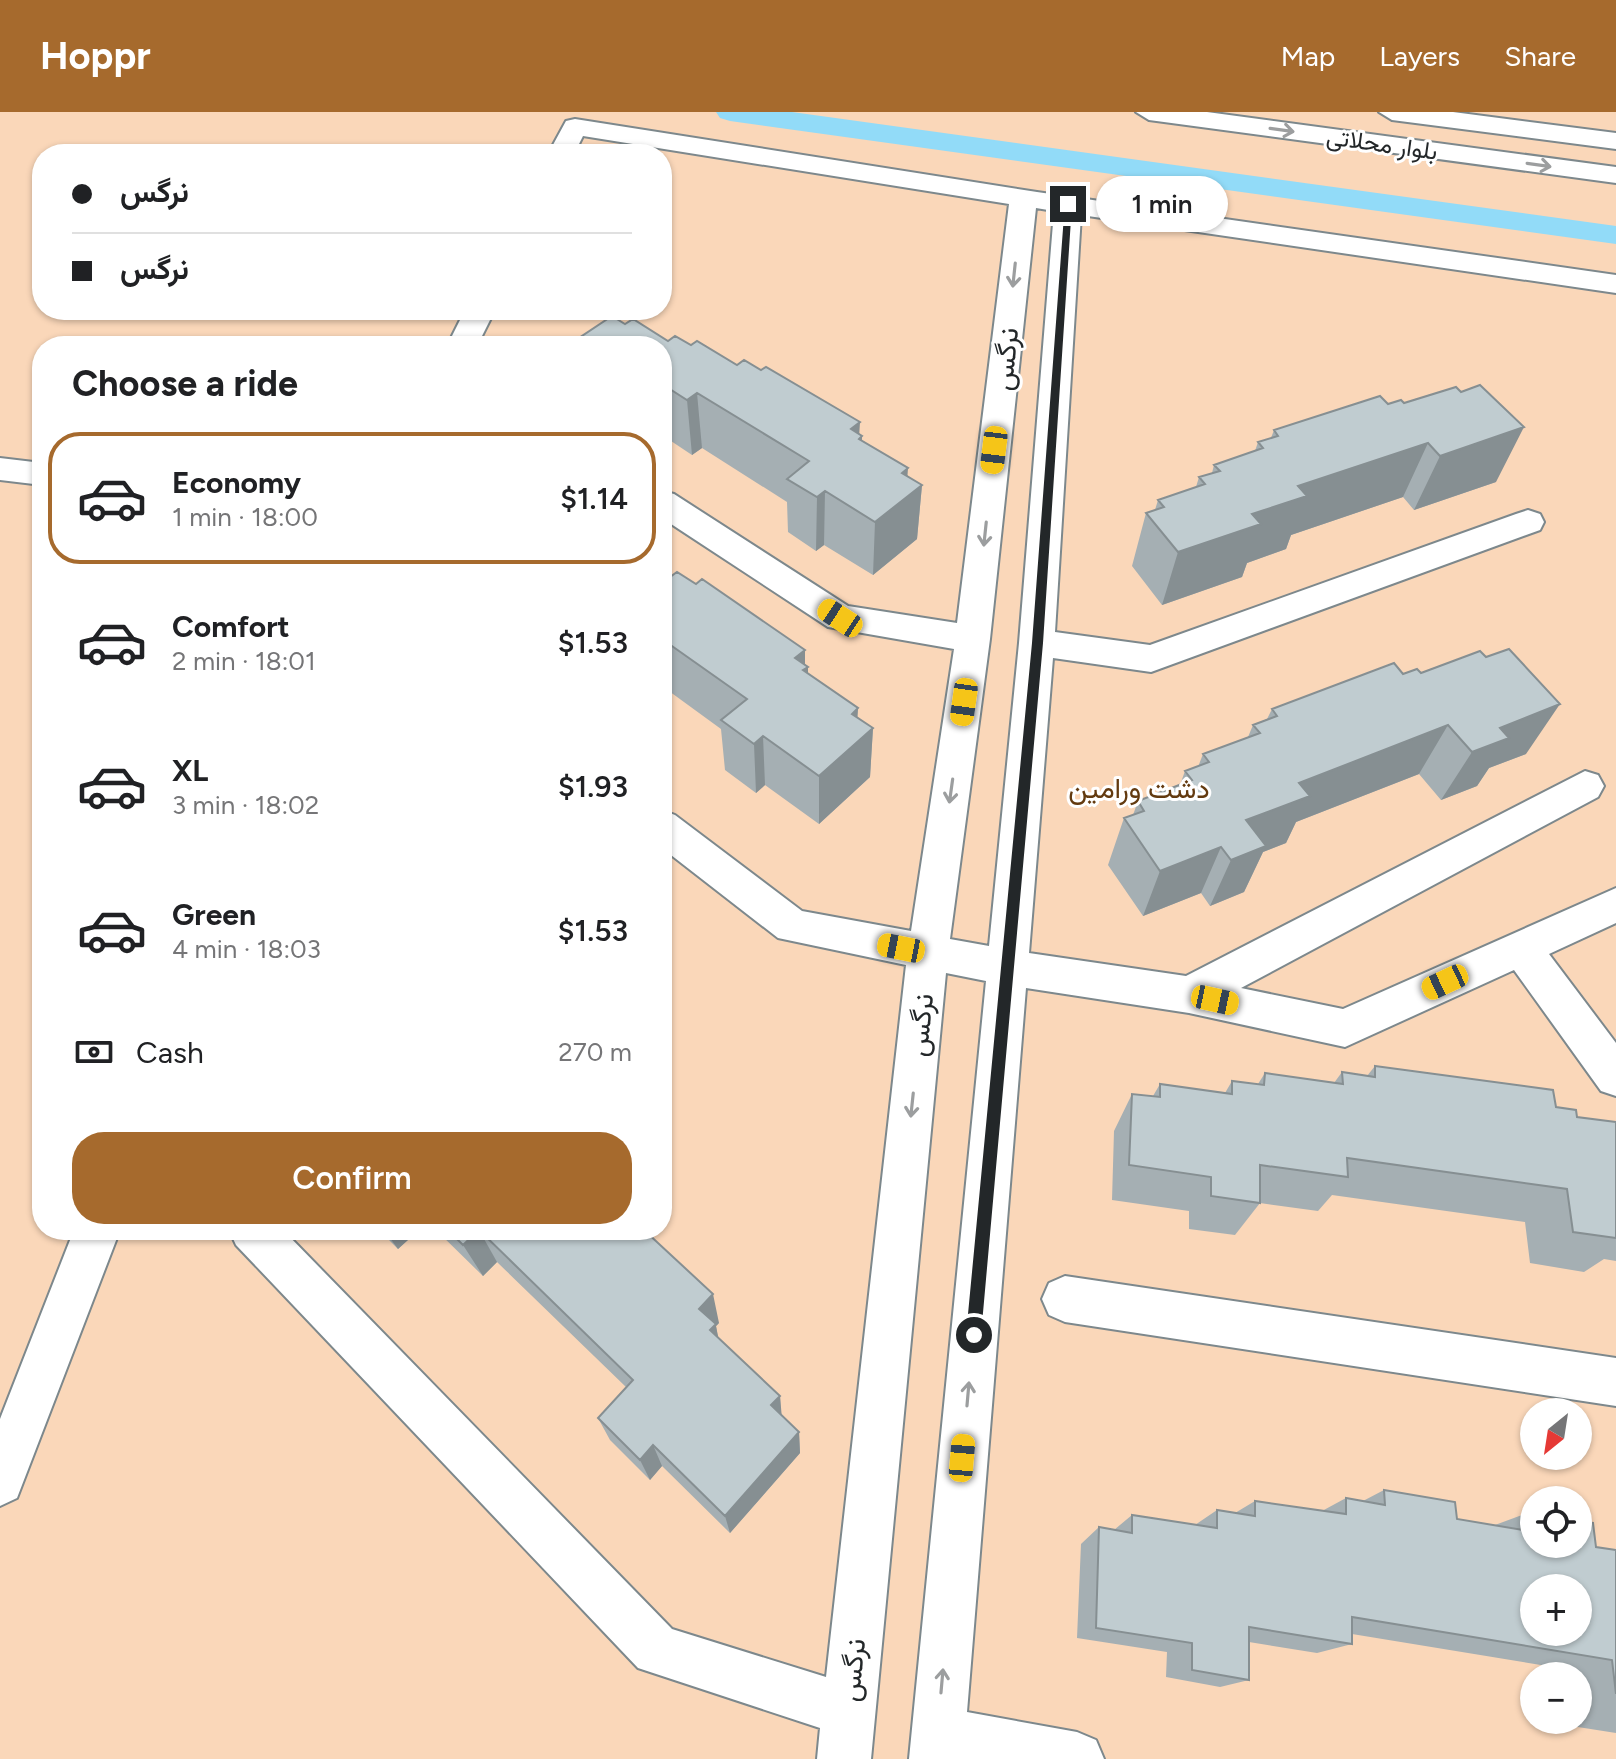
<!DOCTYPE html>
<meta charset="utf-8">
<style>
:root{--surface:#fff;--page:#f2f2f2;--text:#202124;--muted:#757577;--line:#e0e0e0;--accent:#a66a2d}
body{margin:0;font-family:Figtree,Vazirmatn,sans-serif;background:var(--page);color:var(--text);height:100vh;display:flex;flex-direction:column;font-size:30px;white-space:nowrap}
*{box-sizing:border-box;margin:0}
p{font-size:26px;color:var(--muted)}
.icon{flex:none;width:44px;height:44px;fill:none;stroke:currentColor;stroke-width:2;stroke-linecap:round;stroke-linejoin:round}
.map{position:relative;flex:1;overflow:hidden}
.details{position:absolute;left:32px;top:224px;width:640px;height:904px;display:flex;flex-direction:column;background:var(--surface);border-radius:32px;box-shadow:0 2px 6px #0004}
.details>*{flex:none}
.guide{position:absolute;left:32px;top:32px;width:640px;height:176px;border-radius:32px;box-shadow:0 2px 6px #0004;display:grid;align-content:center;height:176px;padding:0 40px;background:var(--surface)}
.needle{width:52px;rotate:210deg}
.fabs{position:absolute;left:1520px;top:1286px;display:grid;gap:16px}
.fabs a{display:grid;place-items:center;width:72px;height:72px;border-radius:50%;background:var(--surface);box-shadow:0 2px 6px #0004;font-size:40px}
.end{position:absolute;width:36px;height:36px;margin:-18px;border:10px solid #232729;background:#fff;box-shadow:0 0 0 4px #fff}
.from{border-radius:50%}
.bubble{position:absolute;height:56px;border-radius:28px;background:var(--surface);box-shadow:0 2px 6px #0004;font-size:26px;font-weight:600;line-height:56px;text-align:center}
.car{position:absolute;width:24px;height:48px;margin:-24px -12px;border-radius:10px;box-shadow:0 0 6px 2px #0007;background:linear-gradient(#f5c518 24%,#345 0 40%,#f5c518 0 76%,#345 0 86%,#f5c518 0)}
.guide b{display:flex;align-items:center;gap:28px;height:76px;font-size:30px}
.guide b+b{border-top:2px solid var(--line)}
.guide i{width:20px;height:20px;background:var(--text)}
ul{padding:0;list-style:none}
li{display:flex;align-items:center;gap:24px;height:132px;margin:0 16px 12px;padding:0 24px;border:4px solid transparent;border-radius:32px}
li div{flex:1}
li b{display:block;font-size:30px}
li em{font-style:normal;font-weight:600}
li.active{border-color:var(--accent)}
li>.icon{width:72px;height:72px;stroke-width:1.5}
h2{padding:0 40px;font-size:36px;line-height:96px}
.pay{display:flex;align-items:center;gap:20px;height:88px;padding:0 40px;font-size:30px}
.pay p{margin-inline-start:auto}
.action{display:flex;gap:16px;margin-top:auto;padding:16px 40px}
.action a{flex:1;height:92px;border-radius:32px;background:var(--accent);color:#fff;font-size:32px;font-weight:600;line-height:92px;text-align:center}
header{display:flex;align-items:center;gap:48px;box-sizing:border-box;height:112px;padding:0 40px;background:var(--accent);color:#fff}
header strong{font-size:38px}
nav{display:flex;gap:44px;margin-inline-start:auto;font-size:28px}
.map>svg:first-child{display:block}
.green{fill:#fad7b9;fill-rule:evenodd}
.lines{fill:none;stroke-linecap:round;stroke-linejoin:round}
.canal{fill:#92dbf8;fill-rule:evenodd}
.minor-casing{stroke:#7d888c;stroke-width:4}
.minor{fill:#fff;fill-rule:evenodd}
.wall{fill:#a5afb3}
.shaded-wall{fill:#868f92}
.building{fill:#c0ccd0;stroke:#868f92;stroke-width:2;fill-rule:evenodd}
.oneway{stroke:#9c9e9f}
.route{fill:#232729}
.labels{text-anchor:middle;stroke-width:6;stroke-linejoin:round;paint-order:stroke}
.far-street-label{font-size:24px;fill:#232729;stroke:#fff}
.street-label{font-size:28px;fill:#232729;stroke:#fff}
.park-label{font-size:28px;fill:#633a0f;stroke:#fff}
</style>
<header>
<strong>Hoppr</strong>
<nav><a>Map</a><a>Layers</a><a>Share</a></nav>
</header>
<div class="map">
<svg width="1616" height="1647" viewBox="0 0 1616 1647">
<rect width="100%" height="100%" fill="#ebf7fc"/>
<!-- green -->
<path class="green" d="M0 0H1616V1647H0ZM42 42H662V198H42ZM42 234H662V1118H42ZM1534 1300H1578V1344H1534ZM1534 1388H1578V1432H1534ZM1534 1476H1578V1520H1534ZM1534 1564H1578V1608H1534Z"/>
<g class="lines">
<!-- canal -->
<path class="canal" d="M716 0H792L1616 114V132L730 9 720 6Z"/>
<!-- minor casing -->
<g class="minor-casing">
<path id="minor" d="M1136 0H1207L1616 55V71L1149 8Z
M1379 0H1453L1616 21V37L1392 8Z
M575 7 1037 80 1616 163V181L1081 103 1055 520 1150 533 1516 402 1528 398 1540 402 1544 410 1540 418 1151 560 1053 546 1029 841 1186 864 1585 659 1598 663 1604 674 1598 685 1241 876 1343 897 1616 776V811L1549 842 1616 931V984L1601 979 1514 858 1345 935 1189 901 1026 876 967 1600 1077 1620 1096 1628 1104 1647H909L986 869 946 861 871 1647H817L820 1616 638 1556 236 1133 229 1118H283L672 1517 826 1565 906 853 778 826 662 736V698L675 703 802 799 911 819 954 537 828 515 662 406V379L674 382 848 494 957 511 1009 92 583 24 574 42H548L566 9ZM1036 96 1054 99 1019 531 989 834 950 827 990 527Z
M465 198H495L477 234H447Z
M0 346 42 351V373L0 368Z
M74 1118H120L17 1386 0 1394V1307Z
M1065 1164 1616 1246V1294L1065 1210 1049 1203 1042 1187 1049 1171Z"/>
</g>
<!-- minor -->
<use href="#minor" class="minor"/>
</g>
<!-- wall -->
<path class="wall" d="M625 212 668 229 691 233 737 253 862 324V329L908 364 922 373 917 427 873 463 824 433 816 439 788 420 787 390 702 336 692 343 662 323V234H574L573 230Z
M1388 292 1496 370 1414 398 1403 385 1291 423 1286 437 1247 451 1242 465 1162 493 1132 454 1146 401 1155 398 1158 388 1196 375 1199 365 1212 361 1214 353 1255 339 1258 330 1271 326 1274 318Z
M662 460 670 465 696 472 805 538V553L808 561 858 596 857 605 873 616 870 665 819 712 765 673 756 681 725 658 721 617 662 574Z
M1421 561 1526 642 1489 656 1477 674 1441 688 1419 662 1296 710 1286 731 1263 740 1244 780 1210 794 1201 781 1143 804 1108 753 1124 706 1133 703 1138 689 1180 673 1185 659 1198 655 1203 642 1248 625 1253 613 1267 607 1272 597 1403 562Z
M1375 954 1556 995 1577 1005 1616 1010V1149L1604 1147 1584 1160 1530 1151 1525 1110 1332 1083 1318 1099 1260 1091 1235 1123 1189 1117V1099L1112 1088 1114 1019 1132 982 1153 984 1160 972 1225 981 1232 969 1258 972 1265 961 1334 971 1342 960 1367 964Z
M379 1118H419L398 1137Z
M436 1118H644L719 1211 716 1214 718 1226 780 1284 781 1303 799 1320 800 1341 730 1421 662 1354 650 1368 610 1328 598 1306 626 1275 497 1150 483 1164Z
M1384 1378 1457 1407 1495 1413 1527 1401 1596 1435 1616 1438V1621L1565 1613V1608H1578V1564H1560L1559 1556 1352 1522V1532L1317 1541 1249 1530V1568L1220 1575 1166 1565 1167 1540 1077 1526 1081 1432 1099 1415 1114 1418 1132 1403 1195 1413 1217 1398 1235 1401 1255 1389 1322 1399 1346 1386 1363 1389Z"/>
<!-- shaded-wall -->
<path class="shaded-wall" d="M697 281 702 336 692 343 687 288Z
M860 310 859 326 862 324 860 378 851 317Z
M1524 315 1496 370 1414 398 1440 344Z
M1428 331 1403 385 1291 423 1286 437 1247 451 1242 465 1162 493 1178 440 1252 402 1298 374Z
M908 356 906 385 922 373 917 427 873 463 875 410 902 361Z
M825 379 824 433 816 439 817 385Z
M805 538V557L808 555V605L795 546Z
M1560 592 1526 642 1489 656 1477 674 1441 688 1472 640 1500 616Z
M858 596 856 631 873 616 870 665 819 712V664L852 602Z
M1448 613 1419 662 1296 710 1286 731 1263 740 1244 780 1210 794 1231 748 1246 708 1299 671Z
M763 624 765 673 756 681 754 632Z
M1221 735 1201 781 1143 804 1160 759Z
M384 1118H419L398 1137Z
M479 1118 497 1150 483 1164 463 1133Z
M713 1182 719 1211 716 1214 721 1239 699 1197Z
M780 1284 782 1307 771 1293Z
M799 1320 800 1341 730 1421 725 1404Z
M653 1333 662 1354 650 1368 640 1348Z"/>
<!-- building -->
<path class="building" d="M612 204 625 212 633 207 668 229 675 224 691 233 697 229 737 253 744 248 761 258 766 255 860 310 851 317 862 324 859 327 908 356 902 361 922 373 875 410 825 379 817 385 787 367 809 349 697 281 687 288 662 272V234H580L573 230Z
M1480 273 1524 315 1440 344 1428 331 1298 374 1307 384 1252 402 1261 412 1178 440 1146 401 1164 395 1158 388 1205 372 1199 365 1220 359 1214 353 1263 336 1258 330 1278 324 1274 318 1380 284 1388 292 1401 288 1404 291 1456 275 1461 280Z
M662 460 670 465 677 460 696 472 702 467 805 538 795 546 808 555 803 558 858 596 852 602 873 616 819 664 763 624 754 632 721 608 747 587 662 527Z
M1509 537 1560 592 1500 616 1509 626 1472 640 1448 613 1299 671 1310 684 1246 708 1266 734 1231 748 1221 735 1160 759 1124 706 1144 699 1138 689 1192 668 1185 659 1209 650 1203 642 1260 621 1253 613 1277 604 1272 597 1394 551 1403 562 1417 557 1421 561 1480 539 1486 545Z
M1375 954 1553 978 1556 995 1576 998 1577 1005 1616 1010V1126L1573 1120 1567 1077 1347 1046 1348 1065 1260 1053V1091L1211 1084V1065L1129 1053 1132 982 1160 985V972L1232 982V969L1264 973 1265 961 1343 972 1342 960 1375 965Z
M448 1118H644L713 1182 699 1197 716 1212 710 1218 780 1284 771 1293 799 1320 725 1404 653 1333 640 1348 598 1306 633 1268 479 1118 463 1133Z
M1384 1378 1455 1390 1457 1407 1529 1419 1527 1401 1534 1402V1432H1578V1409L1593 1411 1596 1435 1616 1438V1582L1612 1548 1352 1505V1532L1249 1515V1568L1192 1558V1531L1096 1516 1099 1415 1132 1421V1403L1217 1416V1398L1255 1404V1389L1346 1402V1386L1385 1393ZM1534 1476H1578V1520H1534Z"/>
<!-- one-way arrows -->
<defs><path id="oneway-shaft" d="M-6 0H5M1.5-3L5.5 0L1.5 3" fill="none" stroke-width="1.6" stroke-linecap="round" stroke-linejoin="round" transform="scale(2)"/></defs>
<g class="oneway">
<use href="#oneway-shaft" transform="translate(1282 18) rotate(8)"/>
<use href="#oneway-shaft" transform="translate(1539 53) rotate(8)"/>
<use href="#oneway-shaft" transform="translate(1014 163) rotate(96)"/>
<use href="#oneway-shaft" transform="translate(985 422) rotate(96)"/>
<use href="#oneway-shaft" transform="translate(951 679) rotate(98)"/>
<use href="#oneway-shaft" transform="translate(912 993) rotate(96)"/>
<use href="#oneway-shaft" transform="translate(968 1282) rotate(-85)"/>
<use href="#oneway-shaft" transform="translate(942 1569) rotate(-85)"/>
</g>
<!-- route -->
<path class="route" d="M1065 90 1072 92 1043 531 981 1223 974 1231 966 1223 1032 531Z"/>
<g class="labels">
<!-- far-street labels -->
<g class="far-street-label">
<text transform="translate(1382 32) rotate(8)" y="8">بلوار محلاتی</text>
</g>
<!-- street labels -->
<g class="street-label">
<text transform="translate(1005 247) rotate(-84)" y="10">نرگس</text>
<text transform="translate(920 913) rotate(-84)" y="10">نرگس</text>
<text transform="translate(852 1558) rotate(-84)" y="10">نرگس</text>
</g>
<!-- park labels -->
<g class="park-label">
<text x="1139" y="686">دشت ورامین</text>
</g>
</g>
</svg>
<div class="fabs">
<a><svg class="needle" viewBox="-14 -14 28 28"><path d="M0-13l5 13h-10z" fill="#e53935"/><path d="M0 13l5-13h-10z" fill="#757577"/></svg></a>
<a><svg class="icon" aria-label="locate" viewBox="0 0 24 24"><circle cx="12" cy="12" r="6"/><path d="M12 2v4M12 18v4M2 12h4M18 12h4"/></svg></a>
<a>+</a>
<a>−</a>
</div>
<i class="end from" style="left:974px;top:1223px"></i>
<i class="end" style="left:1068px;top:92px"></i>
<div class="bubble" style="left:1096px;top:64px;width:132px">1 min</div>
<i class="car" style="left:994px;top:338px;rotate:187deg"></i>
<i class="car" style="left:840px;top:506px;rotate:303deg"></i>
<i class="car" style="left:964px;top:590px;rotate:188deg"></i>
<i class="car" style="left:901px;top:836px;rotate:281deg"></i>
<i class="car" style="left:1445px;top:870px;rotate:245deg"></i>
<i class="car" style="left:1215px;top:888px;rotate:102deg"></i>
<i class="car" style="left:962px;top:1346px;rotate:5deg"></i>
<div class="guide">
<b><i class="from"></i>نرگس</b>
<b><i></i>نرگس</b>
</div>
<section class="details">
<h2>Choose a ride</h2>
<ul>
<li class="active"><svg class="icon" aria-label="car" viewBox="0 0 24 24"><path d="M5 17H2v-5l4-1 3-4h7l3 4 3 1v5h-3M9 17h6M6 11h13"/><circle cx="7" cy="17" r="2"/><circle cx="17" cy="17" r="2"/></svg><div><b>Economy</b><p>1 min · 18:00</p></div><em>$1.14</em></li>
<li><svg class="icon" aria-label="car" viewBox="0 0 24 24"><path d="M5 17H2v-5l4-1 3-4h7l3 4 3 1v5h-3M9 17h6M6 11h13"/><circle cx="7" cy="17" r="2"/><circle cx="17" cy="17" r="2"/></svg><div><b>Comfort</b><p>2 min · 18:01</p></div><em>$1.53</em></li>
<li><svg class="icon" aria-label="car" viewBox="0 0 24 24"><path d="M5 17H2v-5l4-1 3-4h7l3 4 3 1v5h-3M9 17h6M6 11h13"/><circle cx="7" cy="17" r="2"/><circle cx="17" cy="17" r="2"/></svg><div><b>XL</b><p>3 min · 18:02</p></div><em>$1.93</em></li>
<li><svg class="icon" aria-label="car" viewBox="0 0 24 24"><path d="M5 17H2v-5l4-1 3-4h7l3 4 3 1v5h-3M9 17h6M6 11h13"/><circle cx="7" cy="17" r="2"/><circle cx="17" cy="17" r="2"/></svg><div><b>Green</b><p>4 min · 18:03</p></div><em>$1.53</em></li>
</ul>
<div class="pay"><svg class="icon" aria-label="cash" viewBox="0 0 24 24"><path d="M3 7h18v10H3z"/><circle cx="12" cy="12" r="2"/></svg>Cash<p>270 m</p></div>
<div class="action"><a>Confirm</a></div>
</section>
</div>
